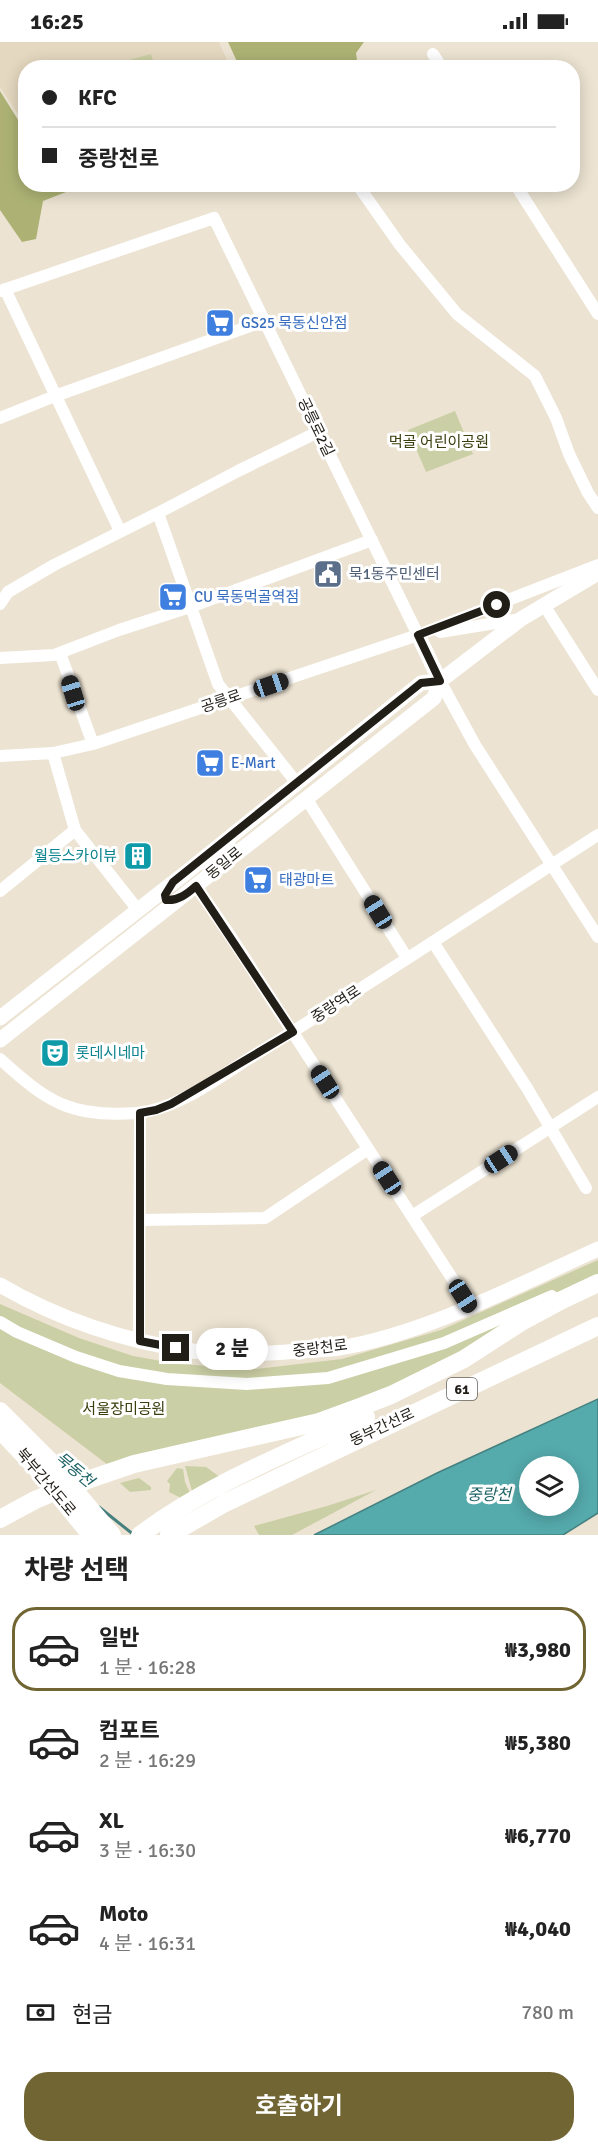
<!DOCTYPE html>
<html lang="ko">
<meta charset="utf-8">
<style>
:root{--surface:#fff;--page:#f6f6f6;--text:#222;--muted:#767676;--line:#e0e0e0;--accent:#716633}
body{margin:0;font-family:Signika,"Noto Sans KR",sans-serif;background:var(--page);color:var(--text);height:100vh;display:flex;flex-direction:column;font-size:22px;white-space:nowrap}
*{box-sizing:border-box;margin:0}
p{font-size:20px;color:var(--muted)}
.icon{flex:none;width:33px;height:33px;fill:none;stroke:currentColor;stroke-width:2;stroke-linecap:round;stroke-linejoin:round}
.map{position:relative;height:1493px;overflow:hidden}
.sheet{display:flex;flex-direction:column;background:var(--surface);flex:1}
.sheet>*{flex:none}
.hud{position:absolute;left:18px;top:18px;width:562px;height:132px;border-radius:24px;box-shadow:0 3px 15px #0003;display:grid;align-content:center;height:132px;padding:0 24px;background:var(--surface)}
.fabs{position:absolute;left:519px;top:1414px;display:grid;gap:12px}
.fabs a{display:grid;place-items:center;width:60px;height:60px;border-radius:50%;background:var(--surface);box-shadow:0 3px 15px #0003;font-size:30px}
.end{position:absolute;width:27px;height:27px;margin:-14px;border:8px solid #211d17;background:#fff;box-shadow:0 0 0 3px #fff}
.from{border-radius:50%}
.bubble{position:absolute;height:42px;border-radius:21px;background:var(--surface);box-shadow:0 3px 15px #0003;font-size:20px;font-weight:700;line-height:42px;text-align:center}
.car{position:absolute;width:18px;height:36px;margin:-18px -9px;border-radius:8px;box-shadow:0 0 4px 2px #0007;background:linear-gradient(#222 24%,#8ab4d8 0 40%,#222 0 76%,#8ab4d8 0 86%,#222 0)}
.hud b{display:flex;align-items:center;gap:21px;height:57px;font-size:22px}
.hud b+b{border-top:2px solid var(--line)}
.hud i{width:15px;height:15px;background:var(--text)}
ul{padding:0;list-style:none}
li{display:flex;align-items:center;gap:18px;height:84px;margin:0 12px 9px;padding:0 12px;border:3px solid transparent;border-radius:24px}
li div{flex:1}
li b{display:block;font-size:22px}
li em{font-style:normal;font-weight:700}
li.current{border-color:var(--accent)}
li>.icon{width:54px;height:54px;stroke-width:1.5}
h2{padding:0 24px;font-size:27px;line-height:72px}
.pay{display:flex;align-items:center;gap:15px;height:66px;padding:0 24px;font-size:22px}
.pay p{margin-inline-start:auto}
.primary-button{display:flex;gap:12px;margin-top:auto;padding:12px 24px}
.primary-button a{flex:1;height:69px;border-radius:24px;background:var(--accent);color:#fff;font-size:24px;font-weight:700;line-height:69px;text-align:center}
.status{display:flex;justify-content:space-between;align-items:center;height:42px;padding:0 30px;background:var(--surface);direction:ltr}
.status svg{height:16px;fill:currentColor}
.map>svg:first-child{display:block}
.built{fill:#e5d8c0}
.green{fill:#cbcfa5}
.forest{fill:#adb274}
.water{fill:#55aaac;stroke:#45807f;stroke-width:1.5;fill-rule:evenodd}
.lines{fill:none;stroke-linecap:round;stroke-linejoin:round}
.stream{stroke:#45807f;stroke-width:3}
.minor{stroke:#fff;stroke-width:12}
.major{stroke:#fff;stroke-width:15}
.highway{stroke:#fff;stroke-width:18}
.route{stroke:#211d17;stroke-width:8}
.labels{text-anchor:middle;stroke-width:6;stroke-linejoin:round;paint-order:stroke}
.shield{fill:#fff;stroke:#64615d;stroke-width:1.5}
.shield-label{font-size:14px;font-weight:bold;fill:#211d17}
.shop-label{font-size:15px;fill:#366cbe;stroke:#fff;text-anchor:start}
.street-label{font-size:15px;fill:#211d17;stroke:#fff}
.park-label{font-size:15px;fill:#3b3e0d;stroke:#fff}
.service-label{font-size:15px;fill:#4e5e75;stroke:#fff;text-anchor:start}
.culture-label{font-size:15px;fill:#0d838f;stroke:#fff;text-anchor:end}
.water-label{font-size:16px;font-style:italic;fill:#1c6264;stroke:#fff}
</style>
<div class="status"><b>16:25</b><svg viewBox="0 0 49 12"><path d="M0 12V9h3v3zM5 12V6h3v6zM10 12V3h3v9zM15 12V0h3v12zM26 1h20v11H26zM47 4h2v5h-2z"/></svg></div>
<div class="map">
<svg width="598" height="1493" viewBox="0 0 598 1493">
<rect width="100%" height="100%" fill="#ece3d2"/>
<!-- built -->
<path class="built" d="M0 0H219L230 25 26 26 25 83 0 45Z"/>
<!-- green -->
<path class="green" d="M151 12 155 25H103Z
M455 369 473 412 426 430 408 388Z
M598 1218V1236L446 1318 357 1362 112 1426 0 1341V1262L79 1296 133 1314 178 1322 256 1327 342 1317 441 1288Z
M185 1424 206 1425 220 1435 192 1449Z
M177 1426 183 1427 185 1440 190 1451 181 1456 169 1450 170 1442 167 1439Z
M139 1436 151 1445V1448L130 1450 120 1441Z
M376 1448 292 1493H259L254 1484 327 1464Z"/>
<!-- forest -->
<path class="forest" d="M228 0H364L356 11 358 25 240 26Z
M0 49 25 89 26 142 84 143 43 159 36 197 22 200 0 168Z"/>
<!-- water -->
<path class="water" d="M598 1357V1471L563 1493H314L437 1431ZM530 1425H568V1464H530Z"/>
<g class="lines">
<!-- stream -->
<path class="stream" d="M99 1465 134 1493"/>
<!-- minor -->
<path class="minor" d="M433 12 442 26
M357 142 400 203 457 272 535 334 556 376 569 412 588 451 598 466
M515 142 598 272
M5 247 120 489
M0 249 214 176 418 593
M0 376 55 354 264 279
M158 471 218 642 296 740
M0 562 8 550 54 523 158 471 238 429 318 390
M544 563 598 648
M440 590 521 577
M60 611 93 702
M0 616 54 613 119 588 190 565 372 498
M440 639 475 703 598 895
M53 711 75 788 138 868
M0 714 53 711 93 702 418 593 598 523
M306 756 407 916
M196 844 233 898 470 1264
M0 849 75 788
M433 900 527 1046 586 1146
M0 1017C47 1060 71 1076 137 1071 178 1068 223 1032 258 1011 373 941 485 865 598 793
M412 1174 598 1055
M140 1178 265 1176 368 1107
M0 1280 17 1290 76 1315 119 1329 167 1337 247 1342 328 1336 444 1301 552 1254
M139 1299 140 1071"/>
<!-- major -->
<path class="major" d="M418 593 440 639
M0 976 188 829 421 641 440 639 521 577 598 531
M0 998 434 656 440 639
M0 1243C58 1277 126 1300 193 1309 227 1314 263 1312 298 1309 311 1308 325 1308 339 1306 425 1292 518 1243 598 1207"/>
<!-- highway -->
<path class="highway" d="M0 1369 49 1418 112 1493
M0 1388 37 1427 91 1493
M0 1477 35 1458 64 1446 134 1422 319 1380 360 1365 391 1353 464 1317 523 1279 562 1258 598 1241
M140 1493C208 1442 290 1410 366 1375
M169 1493 225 1461 598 1284"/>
</g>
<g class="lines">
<!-- route -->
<path class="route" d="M176 1306 140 1299V1071L156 1068 171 1062 293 990 196 844C187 852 178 859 166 858L165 853 173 840 416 645 421 641 440 639 418 593 497 563"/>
</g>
<!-- icons -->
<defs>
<g id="supermarket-square" transform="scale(1.5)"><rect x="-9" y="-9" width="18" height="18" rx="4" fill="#3f7fe0" stroke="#fff"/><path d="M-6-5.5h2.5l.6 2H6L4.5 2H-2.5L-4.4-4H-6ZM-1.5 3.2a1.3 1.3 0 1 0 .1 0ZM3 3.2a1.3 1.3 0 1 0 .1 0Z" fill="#fff"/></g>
<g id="civic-square" transform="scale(1.5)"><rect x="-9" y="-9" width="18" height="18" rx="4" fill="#5c6f8a" stroke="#fff"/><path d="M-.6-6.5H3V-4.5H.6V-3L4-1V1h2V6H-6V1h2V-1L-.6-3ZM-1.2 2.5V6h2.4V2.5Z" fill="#fff"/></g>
<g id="building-square" transform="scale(1.5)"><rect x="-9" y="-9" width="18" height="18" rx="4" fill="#0f9aa8" stroke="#fff"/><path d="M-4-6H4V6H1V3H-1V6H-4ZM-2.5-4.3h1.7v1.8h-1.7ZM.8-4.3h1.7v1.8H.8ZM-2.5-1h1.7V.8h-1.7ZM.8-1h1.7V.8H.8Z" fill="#fff"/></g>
<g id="theatre-square" transform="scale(1.5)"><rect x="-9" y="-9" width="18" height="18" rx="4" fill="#0f9aa8" stroke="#fff"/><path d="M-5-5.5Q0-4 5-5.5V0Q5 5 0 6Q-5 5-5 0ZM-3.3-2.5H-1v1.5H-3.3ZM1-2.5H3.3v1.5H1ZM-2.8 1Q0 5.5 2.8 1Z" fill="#fff"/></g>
</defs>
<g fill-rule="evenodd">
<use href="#supermarket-square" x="220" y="281"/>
<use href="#civic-square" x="328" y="532"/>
<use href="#supermarket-square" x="173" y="555"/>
<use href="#supermarket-square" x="210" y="721"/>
<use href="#building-square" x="138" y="814"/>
<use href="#supermarket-square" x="258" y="838"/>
<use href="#theatre-square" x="55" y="1011"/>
</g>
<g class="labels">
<!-- shield labels -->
<rect class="shield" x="447" y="1336" width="30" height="22" rx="4.5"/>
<g class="shield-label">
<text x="462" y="1352">61</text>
</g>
<!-- shop labels -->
<g class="shop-label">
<text x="241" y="286">GS25 묵동신안점</text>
<text x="194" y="560">CU 묵동먹골역점</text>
<text x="231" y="726">E-Mart</text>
<text x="279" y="843">태광마트</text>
</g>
<!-- street labels -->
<g class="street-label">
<text transform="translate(316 385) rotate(64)" y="5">공릉로2길</text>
<text transform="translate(221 659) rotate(-19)" y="5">공릉로</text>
<text transform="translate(224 821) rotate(-39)" y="5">동일로</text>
<text transform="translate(336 962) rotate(-33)" y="5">중랑역로</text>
<text transform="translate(320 1306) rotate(-7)" y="5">중랑천로</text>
<text transform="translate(382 1385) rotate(-25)" y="5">동부간선로</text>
<text transform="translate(46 1440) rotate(50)" y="5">북부간선도로</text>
</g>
<!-- park labels -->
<g class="park-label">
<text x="439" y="405">먹골 어린이공원</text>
<text x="124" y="1372">서울장미공원</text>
</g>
<!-- service labels -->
<g class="service-label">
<text x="349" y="537">묵1동주민센터</text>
</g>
<!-- culture labels -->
<g class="culture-label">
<text x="117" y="819">월등스카이뷰</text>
<text x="76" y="1016" text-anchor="start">롯데시네마</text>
</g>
<!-- water labels -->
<g class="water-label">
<text transform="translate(75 1427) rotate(40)" y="6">묵동천</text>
<text x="489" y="1458">중랑천</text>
</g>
</g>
</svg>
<div class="fabs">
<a><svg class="icon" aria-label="layers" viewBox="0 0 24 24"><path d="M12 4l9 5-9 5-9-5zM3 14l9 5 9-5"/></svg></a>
</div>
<i class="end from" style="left:497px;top:563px"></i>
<i class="end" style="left:176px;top:1306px"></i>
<div class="bubble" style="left:196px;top:1286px;width:72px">2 분</div>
<i class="car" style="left:271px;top:643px;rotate:71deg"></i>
<i class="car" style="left:73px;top:651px;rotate:343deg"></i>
<i class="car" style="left:378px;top:870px;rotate:328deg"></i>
<i class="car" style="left:325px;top:1040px;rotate:327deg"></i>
<i class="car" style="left:501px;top:1117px;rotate:57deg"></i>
<i class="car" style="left:387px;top:1136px;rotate:327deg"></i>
<i class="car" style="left:463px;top:1254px;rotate:147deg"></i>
<div class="hud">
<b><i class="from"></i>KFC</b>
<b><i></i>중랑천로</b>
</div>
</div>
<section class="sheet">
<h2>차량 선택</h2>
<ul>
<li class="current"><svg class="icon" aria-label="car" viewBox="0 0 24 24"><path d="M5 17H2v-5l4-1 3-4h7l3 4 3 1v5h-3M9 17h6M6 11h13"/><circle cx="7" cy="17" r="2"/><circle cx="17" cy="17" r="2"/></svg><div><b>일반</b><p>1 분 · 16:28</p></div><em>₩3,980</em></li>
<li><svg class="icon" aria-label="car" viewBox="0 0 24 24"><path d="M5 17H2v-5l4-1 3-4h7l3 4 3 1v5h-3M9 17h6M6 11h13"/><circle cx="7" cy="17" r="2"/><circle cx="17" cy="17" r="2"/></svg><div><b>컴포트</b><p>2 분 · 16:29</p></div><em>₩5,380</em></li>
<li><svg class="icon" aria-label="car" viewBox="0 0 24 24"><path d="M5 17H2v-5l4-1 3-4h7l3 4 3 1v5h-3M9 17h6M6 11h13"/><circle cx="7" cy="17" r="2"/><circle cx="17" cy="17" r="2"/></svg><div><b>XL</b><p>3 분 · 16:30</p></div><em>₩6,770</em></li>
<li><svg class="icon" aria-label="car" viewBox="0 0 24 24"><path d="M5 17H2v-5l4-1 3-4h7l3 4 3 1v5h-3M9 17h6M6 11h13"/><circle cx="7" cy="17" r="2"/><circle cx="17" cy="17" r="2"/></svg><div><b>Moto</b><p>4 분 · 16:31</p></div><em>₩4,040</em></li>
</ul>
<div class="pay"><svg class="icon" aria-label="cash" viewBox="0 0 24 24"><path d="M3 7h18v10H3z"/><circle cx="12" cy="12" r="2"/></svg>현금<p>780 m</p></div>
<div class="primary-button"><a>호출하기</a></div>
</section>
